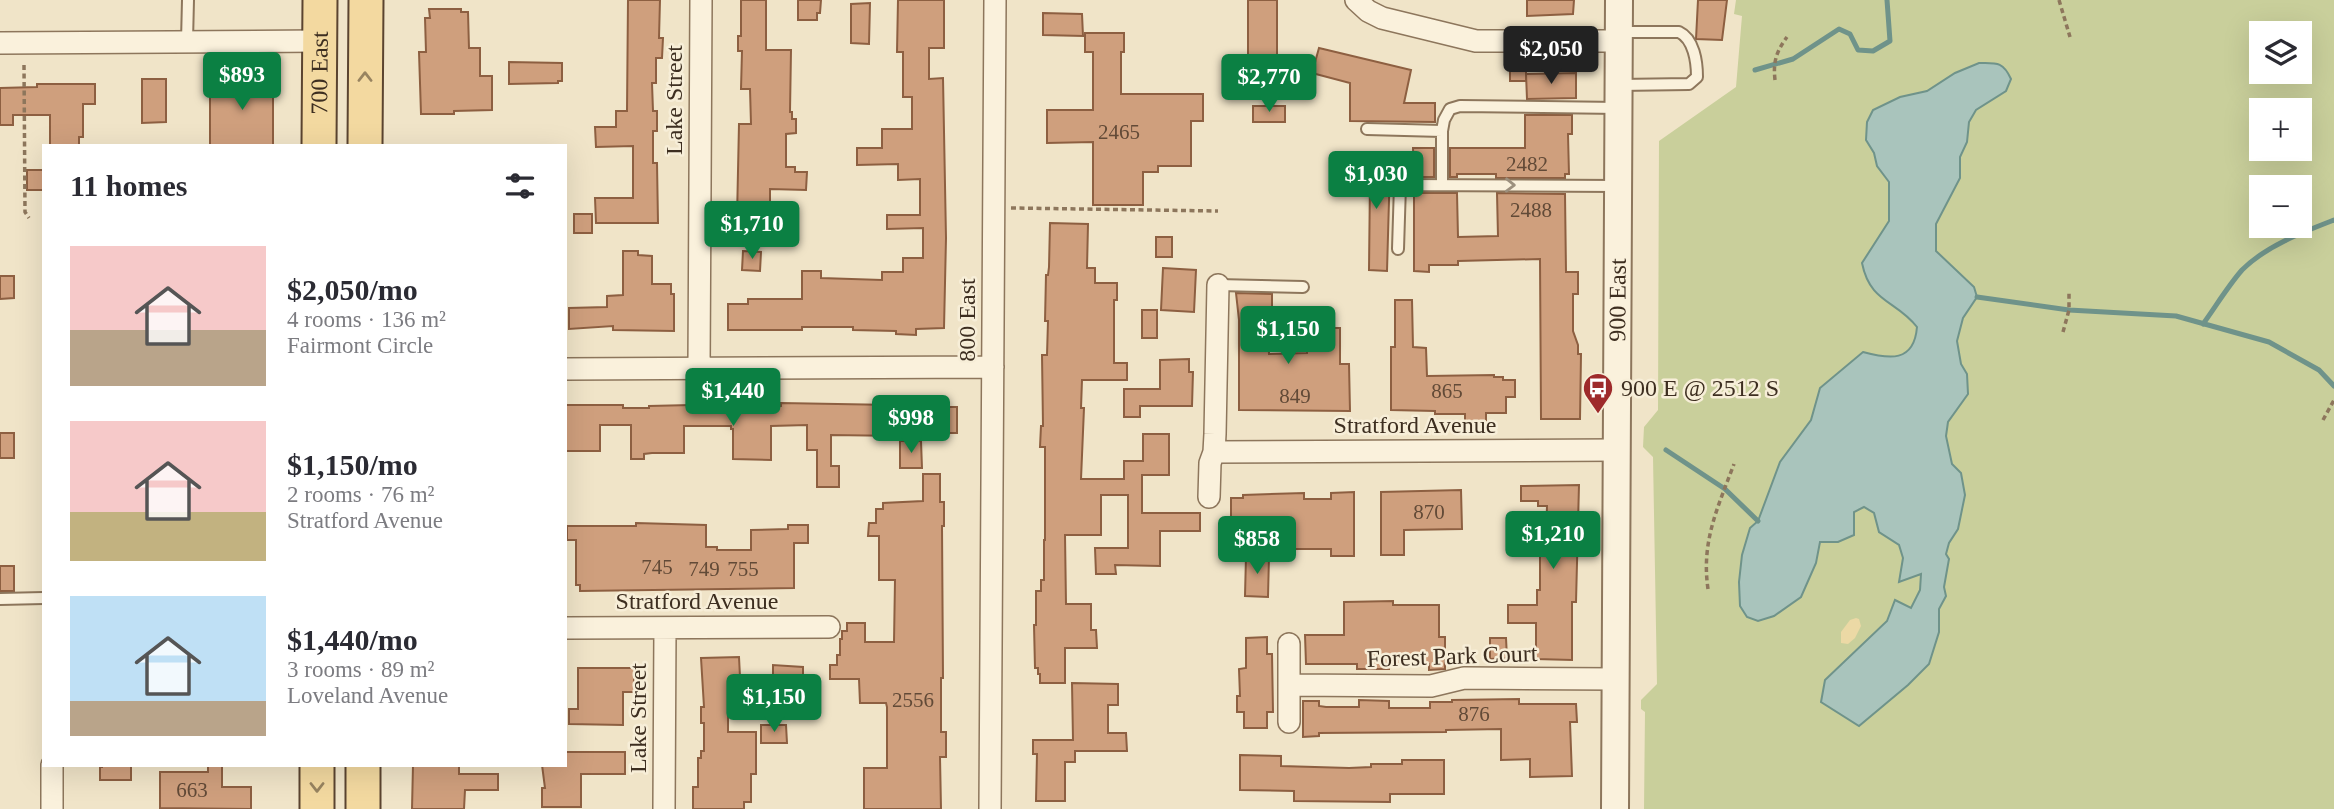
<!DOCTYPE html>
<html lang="en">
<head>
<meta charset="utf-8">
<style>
  :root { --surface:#fff; --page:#f7f7f7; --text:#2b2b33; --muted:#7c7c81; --accent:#0b8043 }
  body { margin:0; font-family:Georgia,serif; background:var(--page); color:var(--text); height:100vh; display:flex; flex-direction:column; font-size:26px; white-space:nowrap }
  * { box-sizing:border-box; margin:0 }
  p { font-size:23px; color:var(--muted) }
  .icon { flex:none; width:38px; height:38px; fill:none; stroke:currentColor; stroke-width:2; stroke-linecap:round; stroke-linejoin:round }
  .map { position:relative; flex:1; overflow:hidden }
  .panel { position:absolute; left:42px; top:144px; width:525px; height:623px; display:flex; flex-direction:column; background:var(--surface); border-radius:0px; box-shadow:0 7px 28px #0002 }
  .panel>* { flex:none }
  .buttons { position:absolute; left:2249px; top:21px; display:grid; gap:14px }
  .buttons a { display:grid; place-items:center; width:63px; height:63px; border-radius:0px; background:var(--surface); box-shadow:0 7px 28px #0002; font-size:35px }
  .price { position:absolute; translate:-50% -60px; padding:0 16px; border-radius:7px; background:var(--accent); color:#fff; font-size:23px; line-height:46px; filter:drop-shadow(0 2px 4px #0008) }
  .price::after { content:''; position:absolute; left:50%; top:42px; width:21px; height:16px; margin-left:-10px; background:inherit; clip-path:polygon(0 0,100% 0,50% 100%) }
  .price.selected { background:#222; color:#fff }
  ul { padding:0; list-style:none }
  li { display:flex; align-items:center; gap:21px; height:175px; padding:0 28px }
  li span { display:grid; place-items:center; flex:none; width:196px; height:140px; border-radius:0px; color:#555 }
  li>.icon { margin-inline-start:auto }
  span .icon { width:84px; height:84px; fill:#fffc; stroke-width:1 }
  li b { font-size:30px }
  h2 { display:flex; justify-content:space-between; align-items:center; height:84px; padding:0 28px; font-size:30px }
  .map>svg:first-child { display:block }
</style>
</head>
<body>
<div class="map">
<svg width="2334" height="809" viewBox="0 0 2334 809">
  <rect width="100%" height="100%" fill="#f0e4c8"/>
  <path fill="#c9cf9b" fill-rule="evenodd" d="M1736,0H2334V809H1644L1645,712L1641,709V700L1657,684L1653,457L1643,447L1644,427L1658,410L1659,141L1736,87L1742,16L1734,14ZM2261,33H2300V72H2261ZM2261,110H2300V149H2261ZM2261,187H2300V226H2261Z"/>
  <path fill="#ecd9a5" d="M1856,618L1859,619L1861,626L1855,638L1848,644L1841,643V632L1850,620Z"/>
  <path fill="#a9c4bc" stroke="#6f938a" stroke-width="2" d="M1979,63C1996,63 2003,61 2011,79L2006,91L1976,110L1969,122L1967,142L1960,157V178L1936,224V251L1974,287L1977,297L1963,318L1957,341L1961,364L1967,374L1968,394L1948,422L1946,436L1952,464L1961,473L1965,495L1958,529L1949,543L1946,554L1949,559L1944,587L1946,596L1939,609V632L1929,664L1908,685L1859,726L1821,702L1825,680L1887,621L1895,600L1911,608L1920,590L1921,574L1899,582L1903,558L1899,545L1879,532L1874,513L1864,507L1854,512V535L1838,542H1820L1816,563L1801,597L1774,616L1758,621L1747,617L1740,606L1739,582L1742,555L1750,528L1758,521L1780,462L1811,420L1820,388L1863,352C1889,359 1914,363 1917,327C1896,300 1870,303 1862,263L1889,221V182L1877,166L1874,153L1866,140L1867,122L1873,110L1900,97L1927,91L1955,73Z"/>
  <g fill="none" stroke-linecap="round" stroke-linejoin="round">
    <path stroke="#6f938a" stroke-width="5" d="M1755,70L1793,59L1839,29L1850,34L1858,50L1873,51L1890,41L1887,0
      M1977,297L2069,310L2176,316L2269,342L2319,370L2334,386
      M2203,324C2216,306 2228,286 2242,270C2266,246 2303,232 2334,220
      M1666,450L1725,489L1758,521"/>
  </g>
  <path fill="#cf9f7d" stroke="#8d5f41" stroke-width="2" d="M628,0H660L659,38H663L662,58H656V83H652L653,111H657V131H653V163H657L658,223H596L595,198H633V146L596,147L595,127H616V111H627Z
    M741,0H766V50H791L790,112H792V119H796V133L786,134V167H795V172H807L806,190L770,189V221H739L737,218L739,124H751L750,89H741L742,51H738V36H741Z
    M798,0H821L820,13H817V20H798Z
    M898,0H944V48H929V79L943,78L946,238L944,328L916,329V335L896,334V331L853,330V327H802V330H728V304H748V299H802V271H821V278L882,280V272H903V258H923V228L887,229V215H920V179L898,180V164L857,165V148H882V129H912V97H903V52H897Z
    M1248,0H1277V60H1248Z
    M1527,0H1574L1573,14L1527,16Z
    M1698,0H1727L1722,40L1696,39Z
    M870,3L869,44L851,43V4Z
    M429,9H461V12H468L469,48H480V76H492V110L454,111V114H421L419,52H426L425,18H430Z
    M1043,13L1082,14L1083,36L1043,35Z
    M1085,33H1124V52H1121V94H1203V121H1191V166H1158V172H1143V205H1093V142L1047,143V110H1093V52H1085Z
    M1319,48L1411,70L1404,103H1435V122L1350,121V83L1312,73Z
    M509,62L562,63V81H558V83L509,84Z
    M1510,66H1526V81H1510Z
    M1576,73V98L1527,99L1526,74Z
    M273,78V145H210V79Z
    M142,79H166V122L142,123Z
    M37,84H95V104H83V137H79V145H50V115H13V125H0V88L37,87Z
    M1253,106H1285V122H1253Z
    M1525,115H1572V134H1568L1569,174H1565V178H1496V174H1457V177H1450V148H1525Z
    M1413,148H1434V177H1414Z
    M1350,165H1390L1387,271L1369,270L1370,180L1349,181Z
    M27,170H44V190H27Z
    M1414,193H1457L1458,237L1498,236L1497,193L1565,194L1566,272H1578V294H1573V331L1578,345V354H1581L1580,419H1541L1540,259L1458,261V265H1429V272L1414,271Z
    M574,214H592V233H574Z
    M776,215H796V231H776Z
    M1050,223L1088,224L1087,268H1095V283H1117V300H1114V363H1127V380H1082L1081,408H1084L1081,479H1124V461H1143V434H1169V475H1142V513H1200V531H1160V566L1115,565L1116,574H1096L1095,548H1128V495H1101V535H1065L1066,604H1091V630H1096L1097,648H1065V683H1040V674H1038V668H1035L1034,625H1036V591H1041V580H1044V540H1045V447H1040L1041,426H1043L1042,355H1047L1048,321H1045L1046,275H1048L1049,267Z
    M1156,237H1172V257H1156Z
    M623,251H638V255L652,256V284H671V294H674V331L613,330V326L569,329V308L607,307V296L623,295Z
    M743,251L761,252L760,271L742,270Z
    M1163,268L1196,270L1194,312L1161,310Z
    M0,276H14V298L0,299Z
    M1236,293L1272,294V309H1268L1269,354L1307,353V336H1323V328H1340V364H1349L1350,411L1239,410V320Z
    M1395,300H1412L1413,347L1426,348L1427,376L1494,375V377H1503V380H1515V397H1506V413H1486V421H1465V414H1435V411L1391,410V347H1395Z
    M1142,310H1157V338H1142Z
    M1189,359V372H1193L1192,406H1140V417H1124V389H1160V360Z
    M781,403L893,405V410H902V436L831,435V466H839V487H817V450H807V425L771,426V460L733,459V429H731V426H684V453H652L644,454V459H631V425H600V451H565V405H623V408H649V406L735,404L743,407L781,406Z
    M936,407H957V433H936Z
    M0,433H14V458H0Z
    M900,441H921L922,468H900Z
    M923,474H940V502H944V526H942L943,678H941V732H946V757H940L941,809H864V768H887V707L886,703H860L859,679H830V665H837V655H840V639H842V631H847V623H865V642H894L895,580H879V536H868L869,523H876V509H883V503L923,501Z
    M1579,485L1576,602H1572V660L1536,659V623H1508V605H1537V590H1540V553H1516V539H1546L1547,506H1538V501H1521V486Z
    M1461,490L1462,529L1404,530V555H1381V492Z
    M1354,492V556H1331V549H1290V521H1258V530H1237V521H1231V498H1243V495L1304,493V499H1331V493Z
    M636,523L706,525V547H717V550H751V530L788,529V525H808V543H794V588L580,591V585H576V540H567V526H636Z
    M1246,556H1269L1268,597L1245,596Z
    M0,566H14V591H0Z
    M1393,601V605H1439V637H1445V669L1429,670V664H1389V669H1357V664H1306L1305,635H1344V602Z
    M1267,637V654H1272L1273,712H1267V728H1244V712H1237V696H1240L1239,669L1246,668V638Z
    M1490,638H1506L1507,658L1490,659Z
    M739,657L740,677H773V665L803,667V692H761V695H728V732H756V774H751V802H744V809H693V787H698V758H701V751H704V723H701V707H704L701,658Z
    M578,668H634V692H623V725L569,724V709H578Z
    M1072,683L1118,684V705H1108V733H1126L1127,751H1075V762H1065V801H1036L1037,754H1033V740H1073Z
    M1519,699V704H1576L1577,722H1570L1572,776L1530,777V759L1501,760V729L1446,730V732L1319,733V736L1303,737V701H1319V706L1326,707H1359V700L1389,701V708H1430V702H1452V700Z
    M761,725H786L787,743H761Z
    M565,752H625V774H581V807H542V788H545L542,765H565Z
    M1240,755L1281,756V766L1349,768L1371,767V764H1402V760H1444V794H1390V802L1294,801V791L1240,790Z
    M102,765H131V780H100V767H102Z
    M208,765H222V787H251V809L160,808V772H208Z
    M413,765H459V774H498V790H465L464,809H412Z"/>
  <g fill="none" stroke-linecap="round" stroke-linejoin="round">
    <g stroke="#8d765c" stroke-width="14">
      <path id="service" d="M187,41L188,0
        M1619,85L1689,84L1697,77C1697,62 1694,39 1679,32H1619
        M1367,129L1442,131V184
        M1442,131L1444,120L1450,109L1460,106L1619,108
        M1398,249L1400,185L1618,186
        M1218,285L1303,287
        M0,599L44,598"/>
    </g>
    <g stroke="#8d765c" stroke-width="24">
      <path id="minor" d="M1356,0L1368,11L1382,18L1476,41H1619
        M0,43L320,41
        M699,368L701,0
        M565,369L993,367
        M1214,452L1617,450
        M1209,497L1210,463L1214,452L1215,434L1218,285
        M565,628L829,627
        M1289,685L1431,686L1464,678L1616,679
        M1289,722V644
        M52,809V765
        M664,809L665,628
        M990,809L995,0"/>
    </g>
    <g stroke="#8d765c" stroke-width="30">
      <g id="tertiary">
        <path id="s1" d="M1615,809L1619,0"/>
      </g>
    </g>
    <g stroke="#5b4430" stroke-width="37">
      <g id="primary">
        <path id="s2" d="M319,145L320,0"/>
        <path d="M365,145L366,0"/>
        <path d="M317,809V765"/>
        <path d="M363,809V765"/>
      </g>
    </g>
    <path stroke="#8d765c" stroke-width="3.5" stroke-dasharray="5 3.5" stroke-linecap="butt" d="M2059,0L2070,37
      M24,65L25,212L29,218
      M1775,80C1773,62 1776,52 1787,37
      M1011,208L1218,211
      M2063,332L2069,310V292
      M2323,420L2334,400
      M1708,589C1701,541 1718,507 1734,464"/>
    <use href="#service" stroke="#faf1dc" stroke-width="10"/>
    <use href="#minor" stroke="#faf1dc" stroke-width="21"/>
    <use href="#tertiary" stroke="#faf1dc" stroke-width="26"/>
    <use href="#primary" stroke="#f3d9a0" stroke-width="33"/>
  </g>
  <defs><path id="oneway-chevron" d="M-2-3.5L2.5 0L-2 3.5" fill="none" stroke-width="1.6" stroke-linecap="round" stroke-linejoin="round" transform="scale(1.75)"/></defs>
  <g stroke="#988460">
    <use href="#oneway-chevron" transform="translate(365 77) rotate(-90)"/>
    <use href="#oneway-chevron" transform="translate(317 787) rotate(90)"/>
  </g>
  <use stroke="#9c907e" href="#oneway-chevron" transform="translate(1510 185) rotate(1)"/>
  <defs>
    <g id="bus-pin" transform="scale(1.575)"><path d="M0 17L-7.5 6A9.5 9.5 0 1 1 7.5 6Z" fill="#9e2a2b" stroke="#f7eed8"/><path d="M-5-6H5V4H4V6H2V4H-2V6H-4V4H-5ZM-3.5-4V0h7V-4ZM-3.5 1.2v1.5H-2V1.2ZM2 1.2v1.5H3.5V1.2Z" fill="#fff"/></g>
  </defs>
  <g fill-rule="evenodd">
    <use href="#bus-pin" x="1598" y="388"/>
  </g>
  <g text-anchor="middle" stroke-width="5" stroke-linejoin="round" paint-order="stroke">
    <g font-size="21" fill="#624a37">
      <text x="1119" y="139">2465</text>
      <text x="1527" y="171">2482</text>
      <text x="1531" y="217">2488</text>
      <text x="1447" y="398">865</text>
      <text x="1295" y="403">849</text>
      <text x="1429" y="519">870</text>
      <text x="657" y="574">745</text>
      <text x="704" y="576">749</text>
      <text x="743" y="576">755</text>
      <text x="913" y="707">2556</text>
      <text x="1474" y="721">876</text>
      <text x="192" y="797">663</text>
    </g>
    <g font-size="24" fill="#3d2e20" stroke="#f7eed8">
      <text dy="8" stroke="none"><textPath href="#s2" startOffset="72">700 East</textPath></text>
      <text transform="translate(674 100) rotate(-90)" y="8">Lake Street</text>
      <text dy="8" stroke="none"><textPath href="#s1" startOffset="509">900 East</textPath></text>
      <text transform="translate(967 320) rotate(-90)" y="8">800 East</text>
      <text x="1415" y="433">Stratford Avenue</text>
      <text x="697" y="609">Stratford Avenue</text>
      <text transform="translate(1452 656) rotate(-2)" y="8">Forest Park Court</text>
      <text transform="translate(638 718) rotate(-90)" y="8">Lake Street</text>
    </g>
    <g font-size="24" fill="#3d2e20" stroke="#f7eed8" text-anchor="start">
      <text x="1621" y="396">900 E @ 2512 S</text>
    </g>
  </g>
</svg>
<div class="buttons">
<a><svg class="icon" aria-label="layers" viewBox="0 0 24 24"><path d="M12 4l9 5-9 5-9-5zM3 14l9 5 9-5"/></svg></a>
<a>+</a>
<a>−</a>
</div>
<b class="price selected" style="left:1551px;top:86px">$2,050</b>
<b class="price" style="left:242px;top:112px">$893</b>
<b class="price" style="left:1269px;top:114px">$2,770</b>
<b class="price" style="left:1376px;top:211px">$1,030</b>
<b class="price" style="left:752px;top:261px">$1,710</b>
<b class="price" style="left:1288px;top:366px">$1,150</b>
<b class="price" style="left:733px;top:428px">$1,440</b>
<b class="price" style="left:911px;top:455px">$998</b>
<b class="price" style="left:1553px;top:571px">$1,210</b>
<b class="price" style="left:1257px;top:576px">$858</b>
<b class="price" style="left:774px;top:734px">$1,150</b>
<section class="panel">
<h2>11 homes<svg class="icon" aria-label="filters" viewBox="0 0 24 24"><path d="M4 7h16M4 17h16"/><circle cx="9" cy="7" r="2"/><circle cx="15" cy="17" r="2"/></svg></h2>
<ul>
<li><span style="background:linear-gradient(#f6c9c9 60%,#b9a48a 0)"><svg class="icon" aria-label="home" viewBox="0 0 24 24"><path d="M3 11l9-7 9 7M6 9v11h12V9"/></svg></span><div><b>$2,050/mo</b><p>4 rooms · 136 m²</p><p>Fairmont Circle</p></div></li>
<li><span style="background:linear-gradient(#f6c9c9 65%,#c2b280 0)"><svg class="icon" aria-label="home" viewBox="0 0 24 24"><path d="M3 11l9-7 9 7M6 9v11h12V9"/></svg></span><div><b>$1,150/mo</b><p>2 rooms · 76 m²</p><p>Stratford Avenue</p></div></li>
<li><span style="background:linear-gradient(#bfe0f5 75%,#b9a48a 0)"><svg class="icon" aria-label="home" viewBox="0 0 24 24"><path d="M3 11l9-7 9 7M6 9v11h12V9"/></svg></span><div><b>$1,440/mo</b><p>3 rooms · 89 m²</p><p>Loveland Avenue</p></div></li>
</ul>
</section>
</div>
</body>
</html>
